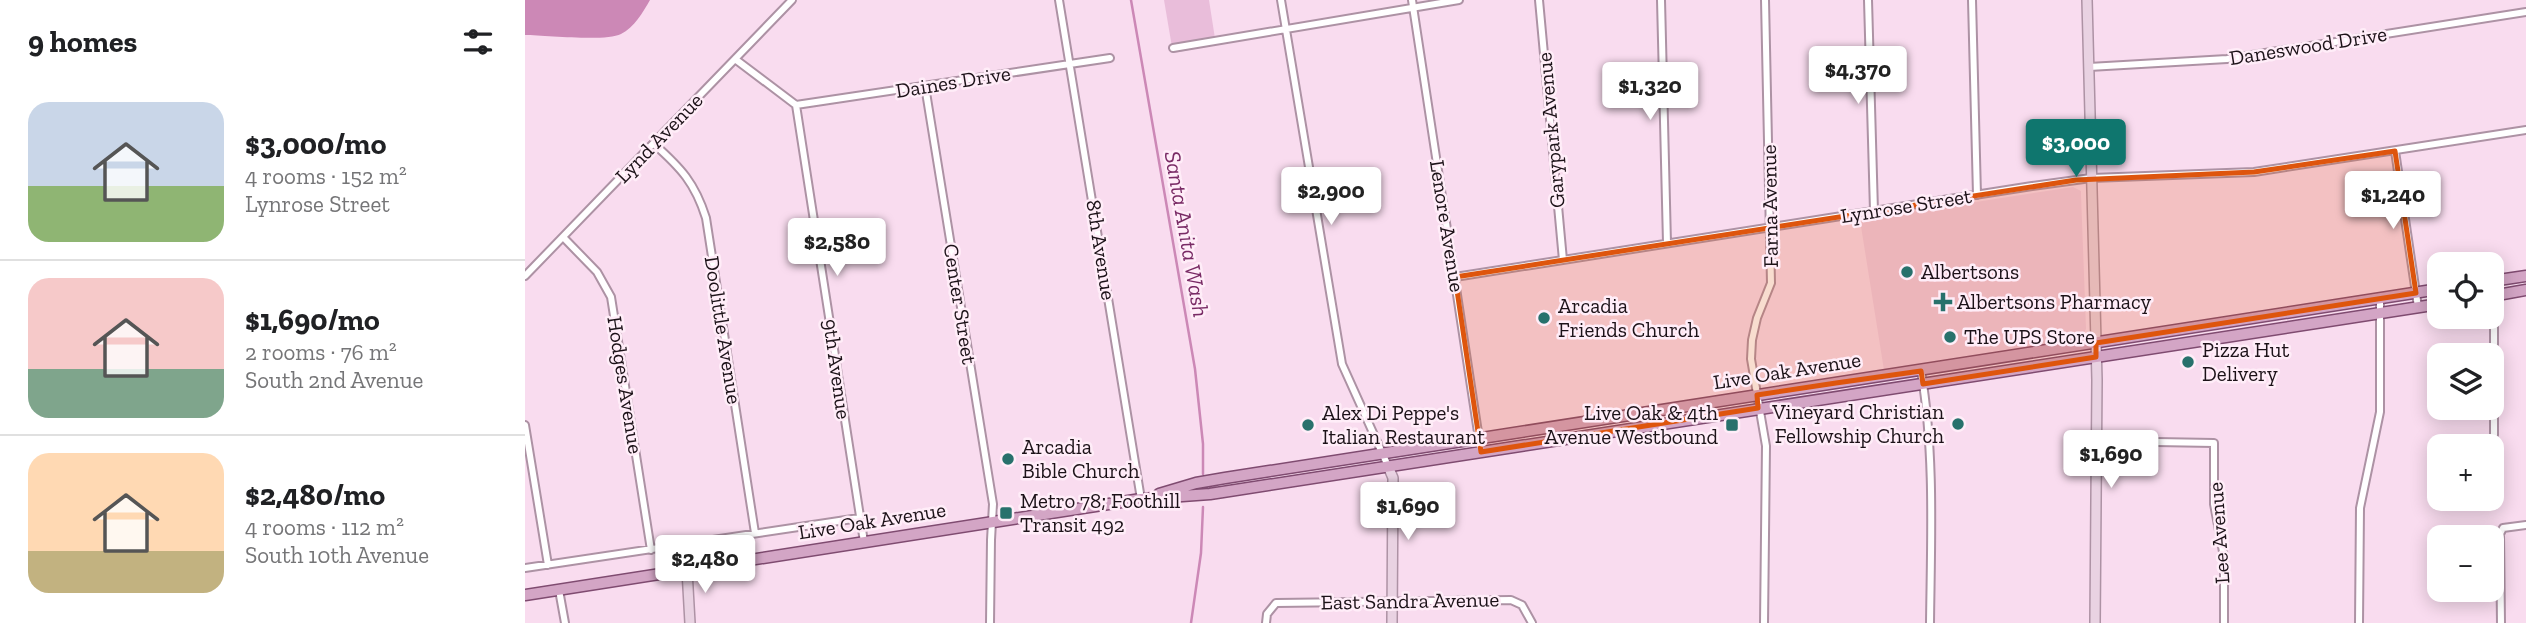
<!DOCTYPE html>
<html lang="en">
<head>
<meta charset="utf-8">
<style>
  :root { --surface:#fff; --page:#f2f2f2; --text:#202124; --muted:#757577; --line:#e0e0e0; --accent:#0f766e }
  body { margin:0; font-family:"Zilla Slab",serif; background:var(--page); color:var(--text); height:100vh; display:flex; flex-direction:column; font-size:26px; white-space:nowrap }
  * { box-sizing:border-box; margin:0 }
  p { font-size:23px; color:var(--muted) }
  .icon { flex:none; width:38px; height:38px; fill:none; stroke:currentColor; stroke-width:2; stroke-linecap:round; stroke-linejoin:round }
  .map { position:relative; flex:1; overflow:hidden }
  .panel { display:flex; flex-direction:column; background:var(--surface); width:525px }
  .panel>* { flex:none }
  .tools { position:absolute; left:1902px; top:252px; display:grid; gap:14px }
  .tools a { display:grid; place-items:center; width:77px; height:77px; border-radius:14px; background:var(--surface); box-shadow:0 4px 18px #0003; font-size:35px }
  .price { position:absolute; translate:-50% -60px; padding:0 16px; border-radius:7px; background:#fff; color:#222; font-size:23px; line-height:46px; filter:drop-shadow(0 2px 4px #0008) }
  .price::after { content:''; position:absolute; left:50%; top:42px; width:21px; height:16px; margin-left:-10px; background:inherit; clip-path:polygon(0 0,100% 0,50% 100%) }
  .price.on { background:var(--accent); color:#fff }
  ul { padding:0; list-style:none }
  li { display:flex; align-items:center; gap:21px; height:175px; padding:0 28px }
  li+li { border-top:2px solid var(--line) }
  li span { display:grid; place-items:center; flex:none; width:196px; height:140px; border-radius:21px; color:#555 }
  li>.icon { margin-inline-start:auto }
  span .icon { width:84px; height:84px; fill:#fffc; stroke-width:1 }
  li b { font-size:30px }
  h2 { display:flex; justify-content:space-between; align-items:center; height:84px; padding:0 28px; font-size:30px }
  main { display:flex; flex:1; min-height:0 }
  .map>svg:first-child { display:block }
</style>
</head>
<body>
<main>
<section class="panel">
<h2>9 homes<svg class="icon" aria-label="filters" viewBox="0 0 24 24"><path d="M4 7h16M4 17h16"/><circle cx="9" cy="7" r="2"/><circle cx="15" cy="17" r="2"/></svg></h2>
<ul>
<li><span style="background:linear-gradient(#c9d6e8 60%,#8fb573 0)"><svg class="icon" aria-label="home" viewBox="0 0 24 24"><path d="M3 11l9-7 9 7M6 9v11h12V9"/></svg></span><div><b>$3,000/mo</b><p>4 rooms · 152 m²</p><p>Lynrose Street</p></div></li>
<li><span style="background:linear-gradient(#f6c9c9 65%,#7fa58c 0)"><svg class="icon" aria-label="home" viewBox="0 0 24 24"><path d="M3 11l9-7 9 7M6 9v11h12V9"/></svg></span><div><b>$1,690/mo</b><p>2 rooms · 76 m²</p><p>South 2nd Avenue</p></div></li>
<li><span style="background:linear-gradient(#ffd9b3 70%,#c2b280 0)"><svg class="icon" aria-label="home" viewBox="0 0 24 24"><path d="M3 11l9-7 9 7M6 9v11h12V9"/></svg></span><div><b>$2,480/mo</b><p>4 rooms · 112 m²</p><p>South 10th Avenue</p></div></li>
</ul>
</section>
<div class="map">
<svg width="2001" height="623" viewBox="0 0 2001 623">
  <rect width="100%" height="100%" fill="#f9dcef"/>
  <path fill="#f1cde5" d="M1548,187L1556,191V195L1561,329L1557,336L1553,339L1359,370L1335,220Z"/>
  <path fill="#e9bdda" d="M639,0H684L691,45L648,53Z"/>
  <path fill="#cc88b6" d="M0,0H125C118,12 109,28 96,34C80,42 20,35 0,35Z"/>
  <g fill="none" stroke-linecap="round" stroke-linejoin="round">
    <path stroke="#cc88b6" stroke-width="2.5" d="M606,0L670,369L678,444V474
      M666,623L676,553L678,507"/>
    <g stroke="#ad92a4" stroke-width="10">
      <path id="street" d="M534,0L616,499
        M756,0L817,364L863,466
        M887,0L956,452
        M1014,0L1038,260
        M1136,0L1142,243
        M1343,0L1349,211
        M1447,0L1452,195
        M648,48L934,0
        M210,59L271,105L339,542
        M1564,67L1702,59L2001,12
        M400,86L468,504L466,540L465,623
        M271,105L585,58
        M129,144C156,168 170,183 181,218L230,533
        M1870,151L1893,307
        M38,237L72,272L86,297L126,550
        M0,276L267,0
        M930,277L1507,186L1566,178L1729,172L2001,130
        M1967,281L1969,295V435
        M1396,371C1410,453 1406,539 1405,623
        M0,425L23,565
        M1572,441L1689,443V504L1699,557V623
        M0,568L334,518
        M34,590L40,623
        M741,623L742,614L751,603L986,600L997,605L1007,623
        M1239,623L1241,446L1226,359L1227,340L1232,318L1246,283L1240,0
        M1834,623L1835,508L1855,412V298
        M1976,623L1975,534L1978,528L2001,525"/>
    </g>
    <g stroke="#ad92a4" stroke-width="12">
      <path id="secondary" d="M1562,0L1572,380L1570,623
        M863,466L868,478L867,623
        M162,570L165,623"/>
    </g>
    <g stroke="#7f4b70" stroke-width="13">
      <path id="primary" d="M1967,281L2001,276
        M1967,296L2001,290
        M634,494L671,483L700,478L1914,289
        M0,595L616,499L685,494L1914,304"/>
    </g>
    <use href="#street" stroke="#fff" stroke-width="6"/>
    <use href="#secondary" stroke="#e9d2e2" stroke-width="9"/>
    <use href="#primary" stroke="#d3a5c5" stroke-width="10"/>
  </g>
  <path fill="#de550d" fill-opacity="0.2" stroke="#de550d" stroke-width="5" stroke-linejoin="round" d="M1870,151L1891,293L1571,343V357L1398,384L1396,371L1311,383L1232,395L1233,408L956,452L930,277L1551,180L1729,172Z"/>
  <g fill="#28716c" stroke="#ffedf8" stroke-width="2.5">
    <circle cx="1382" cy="272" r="7"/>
    <path d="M1414.5 291.5h7v7h7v7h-7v7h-7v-7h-7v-7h7z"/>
    <circle cx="1019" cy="318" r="7"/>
    <circle cx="1425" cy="337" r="7"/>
    <circle cx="1663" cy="362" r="7"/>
    <circle cx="1433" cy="424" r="7"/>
    <circle cx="783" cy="425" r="7"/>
    <rect x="1200" y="418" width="14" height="14" rx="3.5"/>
    <circle cx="483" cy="459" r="7"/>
    <rect x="474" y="506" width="14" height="14" rx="3.5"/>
  </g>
  <g text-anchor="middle" stroke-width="5" stroke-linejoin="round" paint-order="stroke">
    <g font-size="21" fill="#1c1218" stroke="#ffedf8">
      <text transform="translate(1783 46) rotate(-9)" y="7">Daneswood Drive</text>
      <text transform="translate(428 82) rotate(-9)" y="7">Daines Drive</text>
      <text transform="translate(1026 130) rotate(-95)" y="7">Garypark Avenue</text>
      <text transform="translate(134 138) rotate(-46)" y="7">Lynd Avenue</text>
      <text transform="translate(1245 206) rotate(-91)" y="7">Farna Avenue</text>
      <text transform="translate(1381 206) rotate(-9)" y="7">Lynrose Street</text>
      <text transform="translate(922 226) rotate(81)" y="7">Lenore Avenue</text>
      <text transform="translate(576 250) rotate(81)" y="7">8th Avenue</text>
      <text transform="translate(435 304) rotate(81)" y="7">Center Street</text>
      <text transform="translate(198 330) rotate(81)" y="7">Doolittle Avenue</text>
      <text transform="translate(312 369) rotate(82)" y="7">9th Avenue</text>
      <text transform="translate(1262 371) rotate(-9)" y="7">Live Oak Avenue</text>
      <text transform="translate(100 385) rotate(81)" y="7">Hodges Avenue</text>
      <text transform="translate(347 521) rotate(-9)" y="7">Live Oak Avenue</text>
      <text transform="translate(1694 533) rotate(-94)" y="7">Lee Avenue</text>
      <text transform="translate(885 601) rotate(-1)" y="7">East Sandra Avenue</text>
    </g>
    <g font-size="21" fill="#1c1218" stroke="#ffedf8" text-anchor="start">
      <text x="1396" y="279">Albertsons</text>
      <text x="1432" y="309">Albertsons Pharmacy</text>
      <text x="1033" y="313">Arcadia<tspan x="1033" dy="24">Friends Church</tspan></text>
      <text x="1439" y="344">The UPS Store</text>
      <text x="1677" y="357">Pizza Hut<tspan x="1677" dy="24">Delivery</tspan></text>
      <text x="1419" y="419" text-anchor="end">Vineyard Christian<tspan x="1419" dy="24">Fellowship Church</tspan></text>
      <text x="797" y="420">Alex Di Peppe's<tspan x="797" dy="24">Italian Restaurant</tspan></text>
      <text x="1193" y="420" text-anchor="end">Live Oak &amp; 4th<tspan x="1193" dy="24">Avenue Westbound</tspan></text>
      <text x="497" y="454">Arcadia<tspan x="497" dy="24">Bible Church</tspan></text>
      <text x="495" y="508">Metro 78; Foothill<tspan x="495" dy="24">Transit 492</tspan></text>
    </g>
    <g font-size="23" font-style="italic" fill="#792a65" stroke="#ffedf8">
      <text transform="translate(662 234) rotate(80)" y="8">Santa Anita Wash</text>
    </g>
  </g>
</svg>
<div class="tools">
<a><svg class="icon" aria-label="locate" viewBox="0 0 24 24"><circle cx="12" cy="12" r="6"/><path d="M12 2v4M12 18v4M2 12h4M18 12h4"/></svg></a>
<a><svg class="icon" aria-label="layers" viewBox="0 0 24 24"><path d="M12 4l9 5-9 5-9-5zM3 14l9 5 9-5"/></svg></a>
<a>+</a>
<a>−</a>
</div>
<b class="price" style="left:1333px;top:106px">$4,370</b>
<b class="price" style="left:1125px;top:122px">$1,320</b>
<b class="price on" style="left:1551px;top:179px">$3,000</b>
<b class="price" style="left:806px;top:227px">$2,900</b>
<b class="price" style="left:1868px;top:231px">$1,240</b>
<b class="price" style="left:312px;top:278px">$2,580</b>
<b class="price" style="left:1586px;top:490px">$1,690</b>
<b class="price" style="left:883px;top:542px">$1,690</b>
<b class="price" style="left:180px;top:595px">$2,480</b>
</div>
</main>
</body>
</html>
